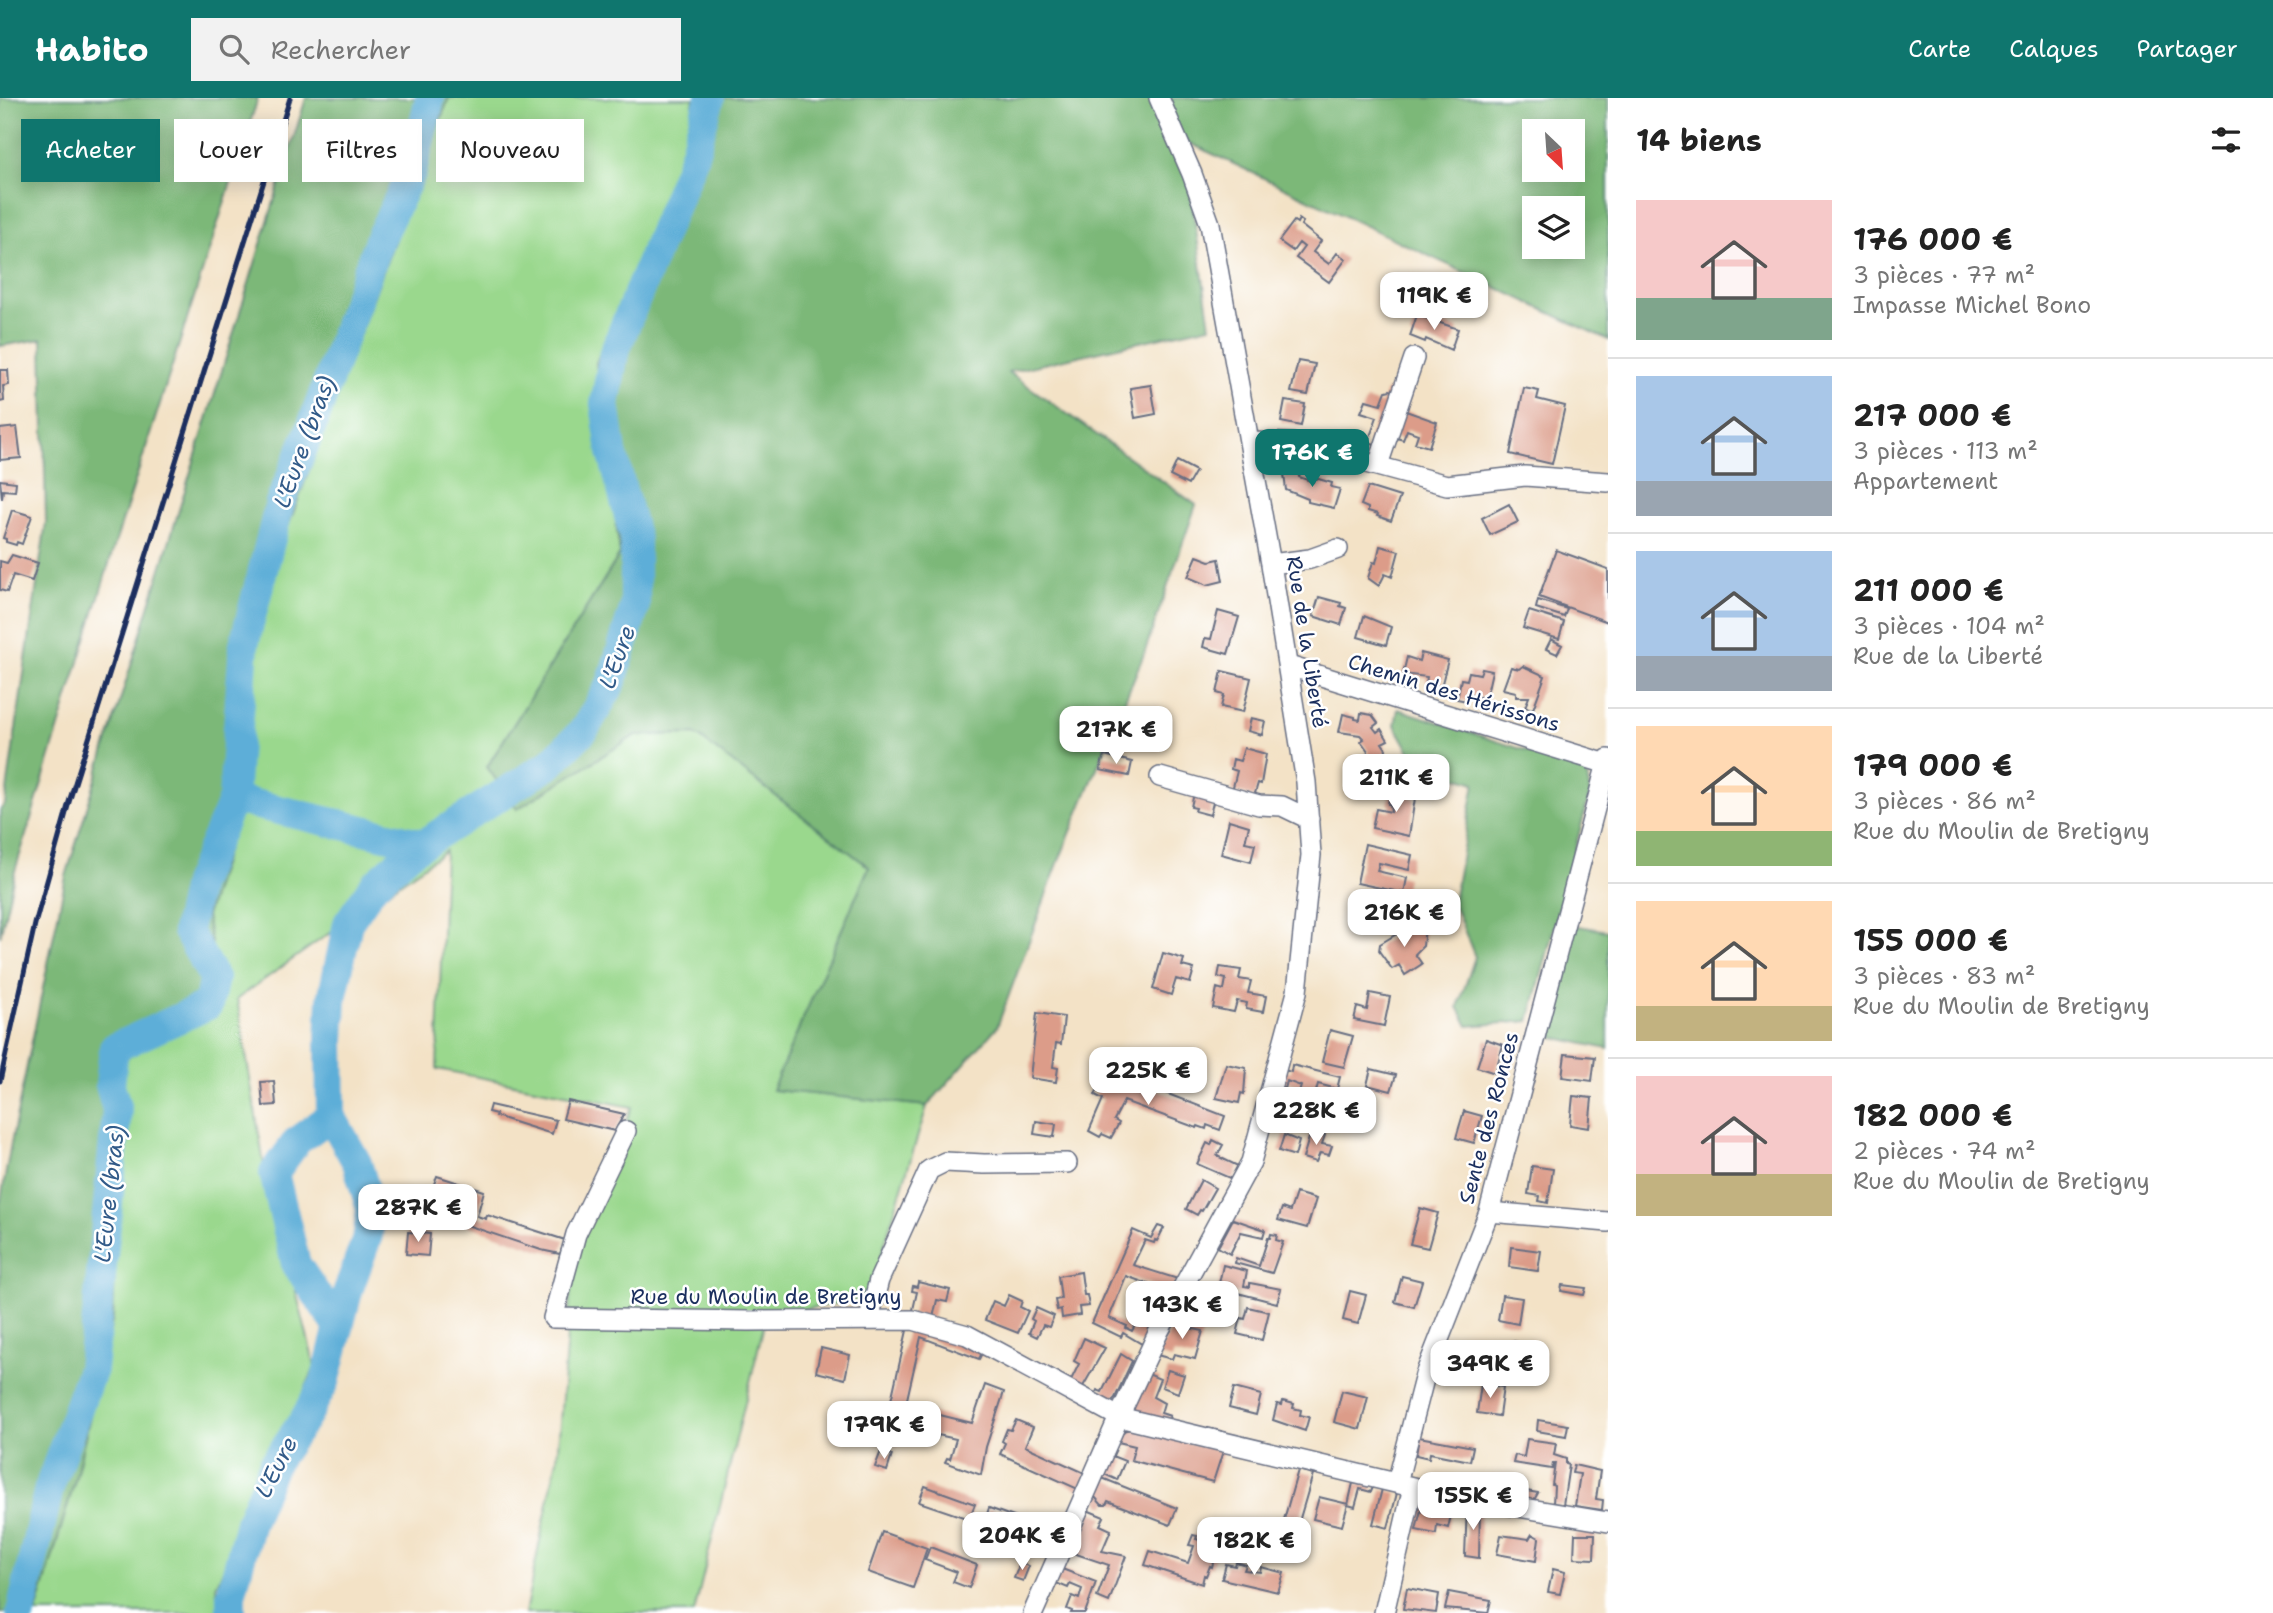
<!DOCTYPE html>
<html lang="fr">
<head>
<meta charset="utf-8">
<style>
  :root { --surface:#fff; --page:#f2f2f2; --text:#222; --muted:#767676; --line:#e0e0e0; --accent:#0f766e }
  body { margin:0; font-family:"Shantell Sans",sans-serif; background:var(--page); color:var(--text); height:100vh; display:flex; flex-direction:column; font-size:26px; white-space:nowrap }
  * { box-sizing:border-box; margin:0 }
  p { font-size:23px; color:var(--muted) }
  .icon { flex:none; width:38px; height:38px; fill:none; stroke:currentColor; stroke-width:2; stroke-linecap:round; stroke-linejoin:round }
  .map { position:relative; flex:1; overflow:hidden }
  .sheet { display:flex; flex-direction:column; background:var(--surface); width:665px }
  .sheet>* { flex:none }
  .top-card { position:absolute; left:21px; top:21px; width:665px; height:63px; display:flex; gap:14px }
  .needle { width:46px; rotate:155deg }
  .fabs { position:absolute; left:1522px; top:21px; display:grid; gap:14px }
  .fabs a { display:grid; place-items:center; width:63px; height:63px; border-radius:0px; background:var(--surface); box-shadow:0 4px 18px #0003; font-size:35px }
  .price { position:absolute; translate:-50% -60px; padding:0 16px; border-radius:14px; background:#fff; color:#222; font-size:23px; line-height:46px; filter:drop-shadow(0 2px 4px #0008) }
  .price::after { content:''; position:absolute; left:50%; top:42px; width:21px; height:16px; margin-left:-10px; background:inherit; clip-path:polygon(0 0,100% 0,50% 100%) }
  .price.active { background:var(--accent); color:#fff }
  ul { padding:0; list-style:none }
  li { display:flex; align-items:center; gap:21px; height:175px; padding:0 28px }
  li+li { border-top:2px solid var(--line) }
  li span { display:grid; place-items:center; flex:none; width:196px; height:140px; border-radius:0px; color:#555 }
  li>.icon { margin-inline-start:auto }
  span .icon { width:84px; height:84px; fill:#fffc; stroke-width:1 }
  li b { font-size:30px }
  h2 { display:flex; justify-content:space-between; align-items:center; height:84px; padding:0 28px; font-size:30px }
  .chip { padding:0 24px; border-radius:0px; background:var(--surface); box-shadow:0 4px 18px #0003; font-size:24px; line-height:63px }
  .chip.active { background:var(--accent); color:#fff }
  header { display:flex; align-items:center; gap:42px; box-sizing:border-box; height:98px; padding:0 35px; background:var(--accent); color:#fff }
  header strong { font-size:33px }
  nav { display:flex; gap:38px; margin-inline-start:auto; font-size:24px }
  .search { width:490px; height:63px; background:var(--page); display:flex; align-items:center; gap:18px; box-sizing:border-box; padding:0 24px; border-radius:0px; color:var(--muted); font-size:26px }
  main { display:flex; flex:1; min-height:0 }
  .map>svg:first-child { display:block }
</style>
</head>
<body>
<header>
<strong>Habito</strong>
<div class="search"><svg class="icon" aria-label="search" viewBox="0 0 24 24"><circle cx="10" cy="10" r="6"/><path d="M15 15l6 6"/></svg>Rechercher</div>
<nav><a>Carte</a><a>Calques</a><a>Partager</a></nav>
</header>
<main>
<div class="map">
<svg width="1608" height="1515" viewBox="0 0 1608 1515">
  <rect width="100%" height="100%" fill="#fff"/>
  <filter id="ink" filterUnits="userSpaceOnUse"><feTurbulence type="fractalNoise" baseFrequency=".0143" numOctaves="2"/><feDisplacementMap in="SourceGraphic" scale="14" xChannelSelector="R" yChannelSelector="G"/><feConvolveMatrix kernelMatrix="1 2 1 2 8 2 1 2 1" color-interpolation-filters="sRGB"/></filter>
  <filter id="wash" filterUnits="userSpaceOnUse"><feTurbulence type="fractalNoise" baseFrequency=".00686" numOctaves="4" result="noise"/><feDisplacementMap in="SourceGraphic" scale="28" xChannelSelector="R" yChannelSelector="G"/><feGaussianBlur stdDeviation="1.57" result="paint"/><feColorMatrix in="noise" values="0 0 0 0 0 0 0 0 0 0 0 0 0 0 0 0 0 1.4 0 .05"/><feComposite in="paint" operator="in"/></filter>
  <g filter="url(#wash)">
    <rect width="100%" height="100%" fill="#f3e2c6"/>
    <path fill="#9ad88d" stroke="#5a8476" stroke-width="2" d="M449,0H694L689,43L596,265L620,456L487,669L517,711L636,637L696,636L869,769L773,992L927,1008L868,1200L766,1218L694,1515H525L557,1361L574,1152L632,1009L437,971L445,753L237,901L264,1067L315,1269L216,1488L219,1515H36L75,1382L113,1219L124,962L221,898L206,818L245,692L257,512L418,79Z"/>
    <path fill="#7bb878" stroke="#4b746b" stroke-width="2" fill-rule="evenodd" d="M0,0H258L115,446L15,773L0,839V712L5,706L46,424L42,241L0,248Z
      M306,0H449L418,79L257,512L245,692L206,818L221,898L124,962L113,1219L75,1382L36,1515H0V1107L11,1045L66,778Z
      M694,0H1608V242L1183,42L1210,228L1008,274L1196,407L1144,556L1060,760L997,929L927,1008L772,992L869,769L695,636L636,637L517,711L487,669L620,456L596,265L689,43ZM1535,33H1573V72H1535ZM1535,110H1573V149H1535Z
      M1398,611L1586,672L1590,695L1529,923L1468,928L1458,909L1475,859L1453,804L1475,685L1417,666L1395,627Z
      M1573,827L1608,833V951L1552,939Z"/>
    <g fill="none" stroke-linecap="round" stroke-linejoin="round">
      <path stroke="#5daed8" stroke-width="30" d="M233,701L423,746
        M331,1018L297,1043L274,1075L296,1166L339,1230
        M21,1515L49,1390L92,1271L117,1012L110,987L114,950L208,907L214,880L187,833L197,786L233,701L244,546L280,405L310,333L379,142L412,73L430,0
        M231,1515V1497L250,1424L274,1365L304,1322L325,1284L348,1193L368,1137L371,1111L357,1065L331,1018L330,942L332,901L348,825L374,787L412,753L550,666L584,632L611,586L635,508V441L612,354L605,306L614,255L692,63L710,0"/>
    </g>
    <g id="blocks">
      <path fill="#dc9c89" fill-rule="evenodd" d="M1299,121L1303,124L1301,127L1321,143L1313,154L1329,166L1337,155L1346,161L1329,184L1296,160L1304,149L1299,145L1293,153L1279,143L1294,123L1297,125Z
        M1417,217L1458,231L1451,252L1426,241L1425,244L1410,238Z
        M1298,263L1315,266L1308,297L1291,294Z
        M0,272H8L9,287L3,288L4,303L0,304Z
        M1151,287L1156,316L1135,320L1130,290Z
        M1524,290L1539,293L1537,301L1565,308L1552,366L1510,356Z
        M1390,292L1401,296L1382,348L1368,344L1377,319L1361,314L1366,302L1381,306L1386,293Z
        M1285,303L1305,306L1301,328L1281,324Z
        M1403,312L1437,324L1429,349L1415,345L1418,336L1407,332L1403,342L1394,339Z
        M17,329L21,360L0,362V331Z
        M1177,363L1196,373L1188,387L1170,378Z
        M1289,370L1298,373L1299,379L1313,384L1315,380L1332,385L1331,389L1340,391L1334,410L1308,404V401L1286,392L1284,376Z
        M0,382L16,384L15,393L3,392L2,401Z
        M1368,389L1400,399L1391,423L1377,418L1378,416L1368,413V410L1361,407Z
        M1509,406L1518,424L1490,437L1482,420Z
        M12,412L32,418L22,446L17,444L16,447L6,444V441L3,440Z
        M1380,448L1399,453L1392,479L1385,476L1379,488L1368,480L1373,464L1376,465Z
        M1556,452L1608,471V524L1539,499Z
        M12,457L38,465L32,483L13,477L7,494L0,492V463L7,465Z
        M1197,458L1210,463L1219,461L1223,483L1207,487L1188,479Z
        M1319,499L1341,505L1340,508L1346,510L1341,527L1313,518Z
        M1538,502L1567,511L1564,519L1536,510Z
        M1218,513L1239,519L1228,556L1203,549L1205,540L1211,541Z
        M1529,513L1564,524L1559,541L1523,530Z
        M1364,518L1391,529L1386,547L1358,539Z
        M1551,541L1562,547L1557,556L1546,551Z
        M1421,555L1448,562L1441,589L1426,585L1427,579L1403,576L1407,559L1419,563Z
        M1523,568L1545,578L1533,611L1525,609L1529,599H1516V594L1503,591L1511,569L1519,571Z
        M1482,571L1492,573L1486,600L1468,597L1467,603L1457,601L1461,581L1467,582L1469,574L1480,576Z
        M1222,573L1251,580L1243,614L1221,609L1224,597L1217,595Z
        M1361,615L1372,617L1378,625L1373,629L1377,634L1381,631L1388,642L1382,645L1386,651L1380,679L1361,674L1365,658L1367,659L1368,653L1361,643L1364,641L1360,637L1339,634L1343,616L1355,619V621L1360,622Z
        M1251,620L1265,623L1262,637L1248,633Z
        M1244,650L1266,656L1261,686L1258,685L1254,699L1232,693L1237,673L1231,671L1233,661L1240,663Z
        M1104,657L1132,664L1129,678L1100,672Z
        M1400,689L1410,692L1409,699L1415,700L1409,738L1372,730L1376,711L1391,714L1390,706H1388L1390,695L1398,697Z
        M1194,695L1214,700L1210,717L1195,713L1196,710L1191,709Z
        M1229,722L1249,728L1245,744L1255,746L1251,764L1221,756Z
        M1365,746L1412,757L1409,772L1379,765L1377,773L1407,780L1404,795L1357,785Z
        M1414,827L1425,829L1423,848L1415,856L1422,866L1405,877L1399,867L1392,871L1379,853L1380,846L1405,831L1413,833Z
        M1163,855L1184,861L1182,868L1194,871L1190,885L1176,881L1171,897L1153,891Z
        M1220,869L1241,872L1239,881L1251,883L1248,895L1266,898L1263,914L1246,911L1247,905L1237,903L1234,914L1213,910L1217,890L1224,892L1226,881L1218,879Z
        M1370,895L1390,899L1384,928L1354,922L1357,909L1367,912Z
        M1037,915L1064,919L1061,946L1056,945L1053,969L1058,970L1056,984L1030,980Z
        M1330,932L1353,938L1344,969L1322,964Z
        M1486,941L1503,947L1495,975L1477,969Z
        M1565,956L1595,959L1592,983L1562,979Z
        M1226,966L1246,970L1244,996L1241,995L1239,1005L1216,1000Z
        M1292,967L1340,979L1337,991L1318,986L1307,1026L1277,1018L1274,1012L1277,1001L1279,1002L1278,1014L1292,1018L1301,988L1287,983L1285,991L1280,990L1284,972L1291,974Z
        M1371,971L1396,977L1391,993L1367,987Z
        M1124,979L1225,1018L1220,1032L1207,1027L1206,1031L1198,1028L1197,1030L1124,1003L1114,1022L1119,1025L1111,1040L1102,1036L1100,1039L1089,1033L1103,1001L1095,997L1098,991L1105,994L1111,982L1121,986Z
        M274,983L276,1007L263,1008L261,984Z
        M1573,998L1592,1000L1589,1030L1570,1027Z
        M568,1003L624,1016L615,1033L563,1021Z
        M490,1007L556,1022L552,1036L495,1018L496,1016L488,1014Z
        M1464,1013L1482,1018L1474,1045L1456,1040Z
        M1036,1023L1056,1026L1054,1039L1034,1036Z
        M1311,1033L1325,1037L1322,1046L1332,1048L1329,1057L1320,1055L1316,1064L1303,1060Z
        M1284,1037L1299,1043L1295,1058L1279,1053Z
        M1213,1042L1223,1047L1217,1058L1238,1068L1234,1082L1197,1066L1207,1045L1211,1047Z
        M1532,1068L1553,1071L1548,1105L1539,1103L1540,1098L1528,1096Z
        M437,1078L484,1093L477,1118L486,1121L487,1117L565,1142L560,1156L541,1152L431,1115L432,1112L425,1110Z
        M1201,1082L1215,1090L1202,1113L1200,1112L1197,1117L1186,1111Z
        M1296,1095L1316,1101L1307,1130L1278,1122L1282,1110L1290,1113Z
        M1420,1110L1438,1115L1428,1150L1410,1146Z
        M1233,1121L1265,1132L1263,1139L1241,1134L1230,1156L1218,1149Z
        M1158,1128L1164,1130L1157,1143L1155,1142L1154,1145L1145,1142L1133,1167L1178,1181L1142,1246L1123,1235L1121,1239L1092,1225L1133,1132L1151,1140ZM1126,1178L1157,1189L1132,1233L1126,1230L1127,1228L1109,1220Z
        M408,1134L430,1136L428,1158L406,1156Z
        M1271,1136L1277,1137L1276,1142L1283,1144L1272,1175L1235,1165L1236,1160L1259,1168L1268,1140H1270Z
        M1511,1149L1541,1153L1538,1173L1509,1169Z
        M1223,1167L1247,1173L1244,1188L1250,1189V1185L1281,1191L1277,1205L1218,1190Z
        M1081,1174L1084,1197H1087L1089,1208L1079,1209L1080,1217L1062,1220L1061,1211L1057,1212L1055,1202L1061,1201L1058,1178Z
        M1402,1178L1422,1183L1414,1209L1395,1204Z
        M918,1184L950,1192L947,1204L937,1202L933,1220L912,1216L917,1194L912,1193L913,1188L917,1189Z
        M1562,1187L1586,1190L1584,1197L1561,1193Z
        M1350,1193L1366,1197L1358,1226L1343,1222Z
        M1009,1197L1022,1203L1020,1209L1028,1213L1018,1235L985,1222L993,1203L1004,1208Z
        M1502,1197L1522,1200L1518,1226L1498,1222Z
        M1248,1209L1269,1214L1262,1242L1237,1236L1241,1220L1245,1221Z
        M1036,1210L1054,1218L1049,1229L1043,1227L1037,1239L1029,1235L1034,1223L1031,1221Z
        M1178,1220L1191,1223L1189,1230L1203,1233L1195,1261L1174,1256L1172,1261L1157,1257Z
        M908,1228L920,1229L983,1253L979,1261L921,1239L905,1310L890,1307Z
        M1084,1240L1105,1250L1081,1292L1069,1286L1079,1266L1074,1263Z
        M1512,1243L1532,1246L1529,1270L1509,1267Z
        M821,1250L850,1257L845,1281L816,1274Z
        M1121,1256L1132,1263L1115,1300L1110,1305L1095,1298L1097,1292L1102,1294Z
        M1168,1272L1184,1277L1178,1295L1162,1289Z
        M1148,1276L1160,1281L1153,1299L1164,1305L1161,1315L1170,1318L1167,1327L1136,1318L1132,1312Z
        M1481,1286L1503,1289L1499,1318L1477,1315Z
        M985,1287L1004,1294L986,1349L981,1377L945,1364L947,1360L950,1361L956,1341L938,1337V1339L915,1330L920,1312L972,1325Z
        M1234,1290L1261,1297L1256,1317L1229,1310Z
        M1342,1293L1368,1299L1360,1331L1334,1324Z
        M1283,1303L1294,1306L1293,1310L1301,1312L1300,1317L1309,1319L1305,1333L1273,1322L1277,1306L1282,1307Z
        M883,1314L908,1322L899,1348L874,1339Z
        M1016,1322L1033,1329L1025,1348L1087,1376L1080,1392L1000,1356L1005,1345L1002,1343L1007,1331L1011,1332Z
        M1538,1322L1568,1327L1566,1338L1537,1333Z
        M1130,1331L1223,1353L1213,1384L1131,1362L1135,1348L1118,1344L1123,1333Z
        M1419,1339L1473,1349L1470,1363L1430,1355L1429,1360L1416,1357Z
        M1527,1341L1556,1345L1554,1357L1566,1361V1366L1569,1367L1563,1407L1553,1406L1554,1388L1552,1387L1555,1365H1553L1552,1371L1513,1365L1515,1357L1524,1359Z
        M881,1353L892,1357L887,1373L875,1369Z
        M1112,1358L1125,1363L1117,1382L1104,1376Z
        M1574,1367L1600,1373L1596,1401L1603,1402L1602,1412L1575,1408L1580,1376L1572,1375Z
        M1298,1372L1313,1376L1289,1458L1279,1455L1280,1452L1276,1450Z
        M1102,1380L1177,1410L1170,1427L1108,1403L1106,1407H1102L1094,1398Z
        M1353,1385L1373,1389L1371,1394L1360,1391L1355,1409L1348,1407Z
        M925,1388L975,1406L969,1421L919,1404Z
        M1382,1391L1397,1395L1388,1430L1373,1426Z
        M1514,1391L1538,1395L1534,1402L1513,1399Z
        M1319,1399L1348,1406L1342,1428L1313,1421Z
        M1424,1400L1451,1405L1453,1409L1448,1430L1437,1427L1436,1436L1416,1432Z
        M1467,1406L1480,1409L1479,1460L1465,1458Z
        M989,1410L1036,1427L1030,1444L983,1428Z
        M1087,1412L1104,1419L1100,1427L1111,1432L1102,1453L1126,1458L1109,1504L1097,1499L1109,1467L1070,1454Z
        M882,1434L927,1450L913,1490L868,1474Z
        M1532,1436L1539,1440L1536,1463L1497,1456L1501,1437L1529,1441Z
        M1575,1436H1595L1594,1461L1574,1460Z
        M1193,1437L1197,1438L1196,1441L1215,1446L1213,1452L1215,1457L1212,1469L1210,1468L1206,1478L1204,1477L1202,1486L1145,1467L1150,1453L1188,1465L1194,1448L1189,1447Z
        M930,1449L977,1467L969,1490L953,1484L957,1474L925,1462Z
        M1236,1464L1246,1467L1244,1472L1260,1474L1261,1469L1284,1475L1278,1494L1222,1481L1226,1466L1235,1468Z
        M1020,1465L1029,1468L1023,1483L1014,1480Z
        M1062,1471L1096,1484L1085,1515H1071L1072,1513L1067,1511L1072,1498L1079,1501L1082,1491L1070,1486L1068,1490L1056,1485Z
        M1553,1471L1565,1474L1560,1496L1548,1494Z
        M1407,1490L1439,1496L1436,1515L1403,1511Z
        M1449,1494L1491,1502L1488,1515L1445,1511Z"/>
    </g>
  </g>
  <g filter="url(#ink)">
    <use href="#blocks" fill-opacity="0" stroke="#676e82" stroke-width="2"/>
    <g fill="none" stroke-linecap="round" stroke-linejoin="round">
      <g stroke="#676e82" stroke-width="22">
        <path id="minor" d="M1249,344L1292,345L1447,387L1525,378L1608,384
          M1378,367L1414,260
          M1271,466L1310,461L1338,451
          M1289,568L1607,666
          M1160,679L1259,707L1282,708L1309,721
          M626,1033L576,1136L553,1220L749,1223L913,1222L967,1237L1119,1319L1446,1397L1608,1424
          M1489,1114L1608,1124
          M869,1221L879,1182L929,1072L945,1064L984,1066L1067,1065
          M1397,1385L1425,1277L1489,1114L1608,661
          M1033,1515L1119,1319L1159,1233L1251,1064L1297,894L1311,757L1306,684L1271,466L1210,126L1192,76L1159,0
          M1384,1515L1413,1389"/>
      </g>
      <use href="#minor" stroke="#fff" stroke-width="19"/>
      <path stroke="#1b2f5e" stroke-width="5" d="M0,983L35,826L69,704L290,0"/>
    </g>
  </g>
  <g text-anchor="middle" stroke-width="5" stroke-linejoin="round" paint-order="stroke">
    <g font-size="21" fill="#1b2f5e" stroke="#fff">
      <text transform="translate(1307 544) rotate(81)" y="7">Rue de la Liberté</text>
      <text transform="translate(1454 595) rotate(17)" y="7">Chemin des Hérissons</text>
      <text transform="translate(1489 1020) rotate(-75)" y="7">Sente des Ronces</text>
      <text x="766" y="1206">Rue du Moulin de Bretigny</text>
    </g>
    <g font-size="23" font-style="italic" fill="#325b89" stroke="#fff">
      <text transform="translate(304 344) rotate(-70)" y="8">L'Eure (bras)</text>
      <text transform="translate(617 559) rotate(-70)" y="8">L'Eure</text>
      <text transform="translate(109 1096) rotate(-84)" y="8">L'Eure (bras)</text>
      <text transform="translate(276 1369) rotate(-63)" y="8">L'Eure</text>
    </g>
  </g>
</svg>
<div class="fabs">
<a><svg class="needle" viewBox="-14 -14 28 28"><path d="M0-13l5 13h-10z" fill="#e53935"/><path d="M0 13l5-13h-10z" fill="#767676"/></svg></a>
<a><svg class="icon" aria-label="layers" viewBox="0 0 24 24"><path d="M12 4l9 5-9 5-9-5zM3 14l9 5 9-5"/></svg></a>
</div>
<b class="price" style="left:1434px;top:234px">119K €</b>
<b class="price active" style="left:1312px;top:391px">176K €</b>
<b class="price" style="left:1116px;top:668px">217K €</b>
<b class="price" style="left:1396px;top:716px">211K €</b>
<b class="price" style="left:1404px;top:851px">216K €</b>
<b class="price" style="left:1148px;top:1009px">225K €</b>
<b class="price" style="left:1316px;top:1049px">228K €</b>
<b class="price" style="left:418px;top:1146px">287K €</b>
<b class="price" style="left:1182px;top:1243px">143K €</b>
<b class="price" style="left:1490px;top:1302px">349K €</b>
<b class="price" style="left:884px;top:1363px">179K €</b>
<b class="price" style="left:1473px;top:1434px">155K €</b>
<b class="price" style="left:1022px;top:1474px">204K €</b>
<b class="price" style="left:1254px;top:1479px">182K €</b>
<div class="top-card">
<a class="chip active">Acheter</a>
<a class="chip">Louer</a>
<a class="chip">Filtres</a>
<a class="chip">Nouveau</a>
</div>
</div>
<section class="sheet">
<h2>14 biens<svg class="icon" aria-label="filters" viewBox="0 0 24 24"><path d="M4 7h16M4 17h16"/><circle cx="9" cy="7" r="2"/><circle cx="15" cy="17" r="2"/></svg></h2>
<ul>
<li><span style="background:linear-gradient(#f6c9c9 70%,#7fa58c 0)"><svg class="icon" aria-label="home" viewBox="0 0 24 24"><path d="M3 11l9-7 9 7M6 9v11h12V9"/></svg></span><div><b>176 000 €</b><p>3 pièces · 77 m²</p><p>Impasse Michel Bono</p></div></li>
<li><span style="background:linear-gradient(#a9c7e8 75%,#9aa5b1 0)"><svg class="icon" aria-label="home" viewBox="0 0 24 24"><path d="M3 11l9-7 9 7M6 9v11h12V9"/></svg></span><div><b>217 000 €</b><p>3 pièces · 113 m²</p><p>Appartement</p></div></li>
<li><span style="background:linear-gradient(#a9c7e8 75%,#9aa5b1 0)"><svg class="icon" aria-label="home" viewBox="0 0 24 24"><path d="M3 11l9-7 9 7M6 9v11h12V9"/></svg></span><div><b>211 000 €</b><p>3 pièces · 104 m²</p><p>Rue de la Liberté</p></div></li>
<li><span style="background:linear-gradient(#ffd9b3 75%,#8fb573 0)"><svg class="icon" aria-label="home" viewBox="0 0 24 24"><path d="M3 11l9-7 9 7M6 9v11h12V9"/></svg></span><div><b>179 000 €</b><p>3 pièces · 86 m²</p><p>Rue du Moulin de Bretigny</p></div></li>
<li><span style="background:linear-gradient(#ffd9b3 75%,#c2b280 0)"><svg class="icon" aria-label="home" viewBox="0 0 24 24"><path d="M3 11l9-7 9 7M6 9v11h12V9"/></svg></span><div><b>155 000 €</b><p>3 pièces · 83 m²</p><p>Rue du Moulin de Bretigny</p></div></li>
<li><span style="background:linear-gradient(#f6c9c9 70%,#c2b280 0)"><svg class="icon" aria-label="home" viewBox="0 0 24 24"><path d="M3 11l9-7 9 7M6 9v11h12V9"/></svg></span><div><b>182 000 €</b><p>2 pièces · 74 m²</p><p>Rue du Moulin de Bretigny</p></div></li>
</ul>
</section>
</main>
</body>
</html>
